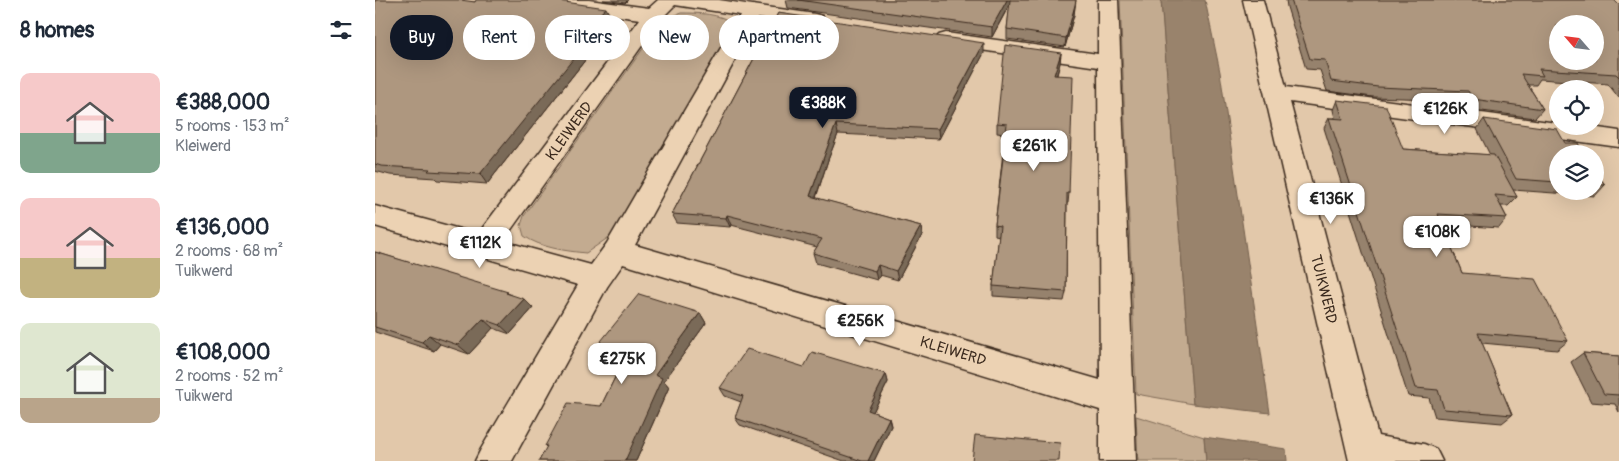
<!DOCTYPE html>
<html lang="en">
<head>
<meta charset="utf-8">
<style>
  :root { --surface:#fff; --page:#f6f6f7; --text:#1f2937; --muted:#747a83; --accent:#111827 }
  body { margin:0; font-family:Pangolin,sans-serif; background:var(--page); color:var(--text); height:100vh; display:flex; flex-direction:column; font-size:19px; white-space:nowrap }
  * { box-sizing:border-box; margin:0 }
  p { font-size:16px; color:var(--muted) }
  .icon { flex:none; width:28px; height:28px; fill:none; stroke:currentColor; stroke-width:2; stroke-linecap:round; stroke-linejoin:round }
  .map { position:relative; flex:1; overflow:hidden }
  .details { display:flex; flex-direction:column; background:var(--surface); width:375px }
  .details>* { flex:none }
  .banner { position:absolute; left:15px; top:15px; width:475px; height:45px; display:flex; gap:10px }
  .needle { width:32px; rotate:298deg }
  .buttons { position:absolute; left:1174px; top:15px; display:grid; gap:10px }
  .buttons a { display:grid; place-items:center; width:55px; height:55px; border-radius:50%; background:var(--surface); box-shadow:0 5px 20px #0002; font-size:25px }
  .price { position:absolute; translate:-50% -42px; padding:0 11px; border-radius:10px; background:#fff; color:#222; font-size:16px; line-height:32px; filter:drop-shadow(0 1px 2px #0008) }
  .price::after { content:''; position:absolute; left:50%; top:30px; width:15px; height:11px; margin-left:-8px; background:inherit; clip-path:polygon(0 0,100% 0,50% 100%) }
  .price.current { background:var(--accent); color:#fff }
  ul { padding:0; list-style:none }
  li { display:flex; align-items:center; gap:15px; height:125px; padding:0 20px }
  li span { display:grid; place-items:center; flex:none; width:140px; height:100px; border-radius:10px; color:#555 }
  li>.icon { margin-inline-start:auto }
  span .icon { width:60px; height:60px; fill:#fffc; stroke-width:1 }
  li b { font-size:21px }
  h2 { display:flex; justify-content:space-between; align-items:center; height:60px; padding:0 20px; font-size:21px }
  .tag { padding:0 18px; border-radius:22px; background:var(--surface); box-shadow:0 5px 20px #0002; font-size:18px; line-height:45px }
  .tag.current { background:var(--accent); color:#fff }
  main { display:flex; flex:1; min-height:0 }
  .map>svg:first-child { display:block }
</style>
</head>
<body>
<main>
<section class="details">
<h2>8 homes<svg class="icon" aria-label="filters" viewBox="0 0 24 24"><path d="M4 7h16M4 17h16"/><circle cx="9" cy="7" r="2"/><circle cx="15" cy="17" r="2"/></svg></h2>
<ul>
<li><span style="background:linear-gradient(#f6c9c9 60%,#7fa58c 0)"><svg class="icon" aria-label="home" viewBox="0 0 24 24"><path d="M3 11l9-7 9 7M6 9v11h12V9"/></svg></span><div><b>€388,000</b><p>5 rooms · 153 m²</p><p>Kleiwerd</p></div></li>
<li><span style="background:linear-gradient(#f6c9c9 60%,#c2b280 0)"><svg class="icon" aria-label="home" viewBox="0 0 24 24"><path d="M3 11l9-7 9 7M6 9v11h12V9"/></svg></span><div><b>€136,000</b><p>2 rooms · 68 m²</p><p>Tuikwerd</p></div></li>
<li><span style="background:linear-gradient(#dfe7d0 75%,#b9a48a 0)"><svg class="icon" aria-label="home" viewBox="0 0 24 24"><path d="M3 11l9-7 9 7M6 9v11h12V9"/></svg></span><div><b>€108,000</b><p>2 rooms · 52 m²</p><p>Tuikwerd</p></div></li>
</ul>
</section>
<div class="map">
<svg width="1244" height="461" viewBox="0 0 1244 461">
  <rect width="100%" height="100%" fill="#e2c8aa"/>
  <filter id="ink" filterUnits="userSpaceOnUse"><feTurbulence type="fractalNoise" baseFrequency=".02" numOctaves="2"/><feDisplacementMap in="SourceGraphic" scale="10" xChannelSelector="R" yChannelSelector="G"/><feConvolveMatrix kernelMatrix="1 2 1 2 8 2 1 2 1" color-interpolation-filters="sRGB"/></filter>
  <g filter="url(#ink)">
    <path fill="#c3ab90" stroke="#7f6a57" d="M745,0H786L818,404L761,394Z
      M306,13C322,13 346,13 358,24L357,30L240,233L211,253C191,251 166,248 149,236L146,225L149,216L284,26L290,19Z
      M761,416L829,437L831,461H763Z"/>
    <path fill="#99836c" stroke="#735f4d" d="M786,0H830L845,72L895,413L818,404Z
      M829,437L911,449L912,461H831Z"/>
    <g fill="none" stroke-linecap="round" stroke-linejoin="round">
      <g stroke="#3b2a1e" stroke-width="3">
        <path id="minor" d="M161,0H214L274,8L283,0H344L440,14L447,16L450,20L447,24L440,26L383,18L260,245L725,380L723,67L571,45L564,43L560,39L564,35L571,33L723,54V0H743L761,461H725V410L248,264L232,287L137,461H100L106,449L203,285L0,226V206L103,234L265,19L171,6L164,4ZM300,5L365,15L232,243L216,265L128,241L286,19Z
          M868,0H888L911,87L1182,123V126H1210L1244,131V147L915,102L1003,436L1049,444L1061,449L1067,461H974Z"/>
      </g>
      <use href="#minor" fill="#ecd2b3" fill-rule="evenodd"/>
    </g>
    <path fill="#96826d" stroke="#3b2a1e" d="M0,0L100,2L236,17L230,22L234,30L112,184L62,180L60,178L15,175L0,171Z
      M228,0H253L250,3Z
      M411,0H701L699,15L690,47L632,39V29L635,4L617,37L413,8Z
      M911,0H1239L1244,5V98L1233,84L1165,79L1161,85H1153L1168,109L1160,118L1092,109L1087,100L998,97L952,91L945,70L931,69L912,7Z
      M403,13L609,53L564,139L463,134L453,160L441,198L546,226L547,235L523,280L505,275L502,280L441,263L438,253L442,247L356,225L355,227L302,223L297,214Z
      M686,53L685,63L682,75L694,193L693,203H692L691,292L689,301L618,296V286L624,236L620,235V225L630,134L622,133V123Z
      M962,100L1028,149L1115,155L1102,129L1109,119L1182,154V191H1220V170L1230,185L1220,196L1138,190L1142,197L1133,206H1126L1132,218L1124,228L1067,224L1087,273L1193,341L1182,350L1107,343L1137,415L1127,423L1060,417L1054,398L1033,396L949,128L954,118H960L958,110Z
      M0,252L135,294L158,308L135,334L118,328L94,354L65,344L59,351L0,332Z
      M325,313L331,323L289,381L294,387L261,461H164L172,447L170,446L226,406L248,361L229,355L222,346Z
      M1208,353L1244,356V412L1240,404L1216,402L1196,362Z
      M429,367L511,374L513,382L498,412L514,418L516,426L499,461H469L365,425L360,418L366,402L350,396L345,388Z"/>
    <path fill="#7a6a59" stroke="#3b2a1e" d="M632,0H636V1L617,37V27Z
      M700,5L699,15L690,47L691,38Z
      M231,8L236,17L230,22L234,30L112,184L105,174L217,21Z
      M609,43V53L564,139L563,129Z
      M686,53L685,63L679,85V75Z
      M461,124L463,134L453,160L438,206L435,196L451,151Z
      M352,215L356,225L355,227L351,218Z
      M546,226L547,235L523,280L521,271Z
      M503,265L505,275L502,280L500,271Z
      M149,299L158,308L135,334L125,325Z
      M325,313L331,323L289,381L294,387L261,461H250L280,375Z
      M108,319L118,328L94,354L83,345Z
      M54,335L65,344L59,351L47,342Z
      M511,374L513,382L495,418L493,410Z
      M514,418L516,426L499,461H493Z"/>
    <path fill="#ae977f" stroke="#3b2a1e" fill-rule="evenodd" d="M0,0H86L100,2L101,0H176L231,8L217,21H229L105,174L53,171L55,169L6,166L0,164Z
      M423,0H632L617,27Z
      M635,0H701L700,5L691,38L632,29Z
      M916,0H1239L1244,5V77L1241,74L1164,69L1168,76L1146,74L1168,109L1098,99L1093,91L1003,87L956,81L950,60L935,59ZM1182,24H1220V61H1182Z
      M403,13L609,43L563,129L461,124L451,151L435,196L546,226L521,271L503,265L500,271L438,253L447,239L352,215L351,218L297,214Z
      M630,45L686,53L679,75L698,76L694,193H692L691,292L618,286L625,226L620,225L632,124L622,123Z
      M962,100L1011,106L1028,149L1119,155L1142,197L1120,195L1132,218L1063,214L1087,273L1160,279L1193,341L1103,333L1137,415L1069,409L1063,390L1041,388L954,118L968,119Z
      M1109,119L1182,129L1190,143H1203L1209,154H1182V182L1141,179Z
      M1220,170L1230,185H1220Z
      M0,252L133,292L131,293L149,299L125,325L108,319L83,345L54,335L47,342L0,327Z
      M264,294L325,313L280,375L287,378L250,461H164L172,446H170L193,403L226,406L251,355L222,346Z
      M372,349L429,367L437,352L511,374L493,410L514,418L493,461H487L360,418L368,396L345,388Z
      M1208,353L1244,356V395L1229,394Z
      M600,435L685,443L684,461H597Z"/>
  </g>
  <g text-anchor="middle" stroke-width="4.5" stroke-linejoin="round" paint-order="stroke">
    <g font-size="15" fill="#3b2a1e" stroke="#ecd2b3">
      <text transform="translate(194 131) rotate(-54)" y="5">KLEIWERD</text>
      <text transform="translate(949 289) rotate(76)" y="5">TUIKWERD</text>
      <text transform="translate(578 351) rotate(17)" y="5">KLEIWERD</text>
    </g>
  </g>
</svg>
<div class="buttons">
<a><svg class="needle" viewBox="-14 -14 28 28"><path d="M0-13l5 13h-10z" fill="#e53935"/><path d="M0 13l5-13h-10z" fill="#747a83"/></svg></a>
<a><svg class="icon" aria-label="locate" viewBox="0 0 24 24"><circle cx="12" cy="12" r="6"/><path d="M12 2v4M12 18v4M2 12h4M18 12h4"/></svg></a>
<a><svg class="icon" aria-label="layers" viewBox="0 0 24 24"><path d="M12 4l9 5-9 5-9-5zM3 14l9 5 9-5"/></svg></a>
</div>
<b class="price current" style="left:448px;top:129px">€388K</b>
<b class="price" style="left:1070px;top:135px">€126K</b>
<b class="price" style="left:659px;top:172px">€261K</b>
<b class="price" style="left:956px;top:225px">€136K</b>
<b class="price" style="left:1062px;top:258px">€108K</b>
<b class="price" style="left:105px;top:269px">€112K</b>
<b class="price" style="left:485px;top:347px">€256K</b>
<b class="price" style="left:247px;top:385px">€275K</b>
<div class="banner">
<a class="tag current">Buy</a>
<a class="tag">Rent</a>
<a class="tag">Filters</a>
<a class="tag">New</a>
<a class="tag">Apartment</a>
</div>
</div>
</main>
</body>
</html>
